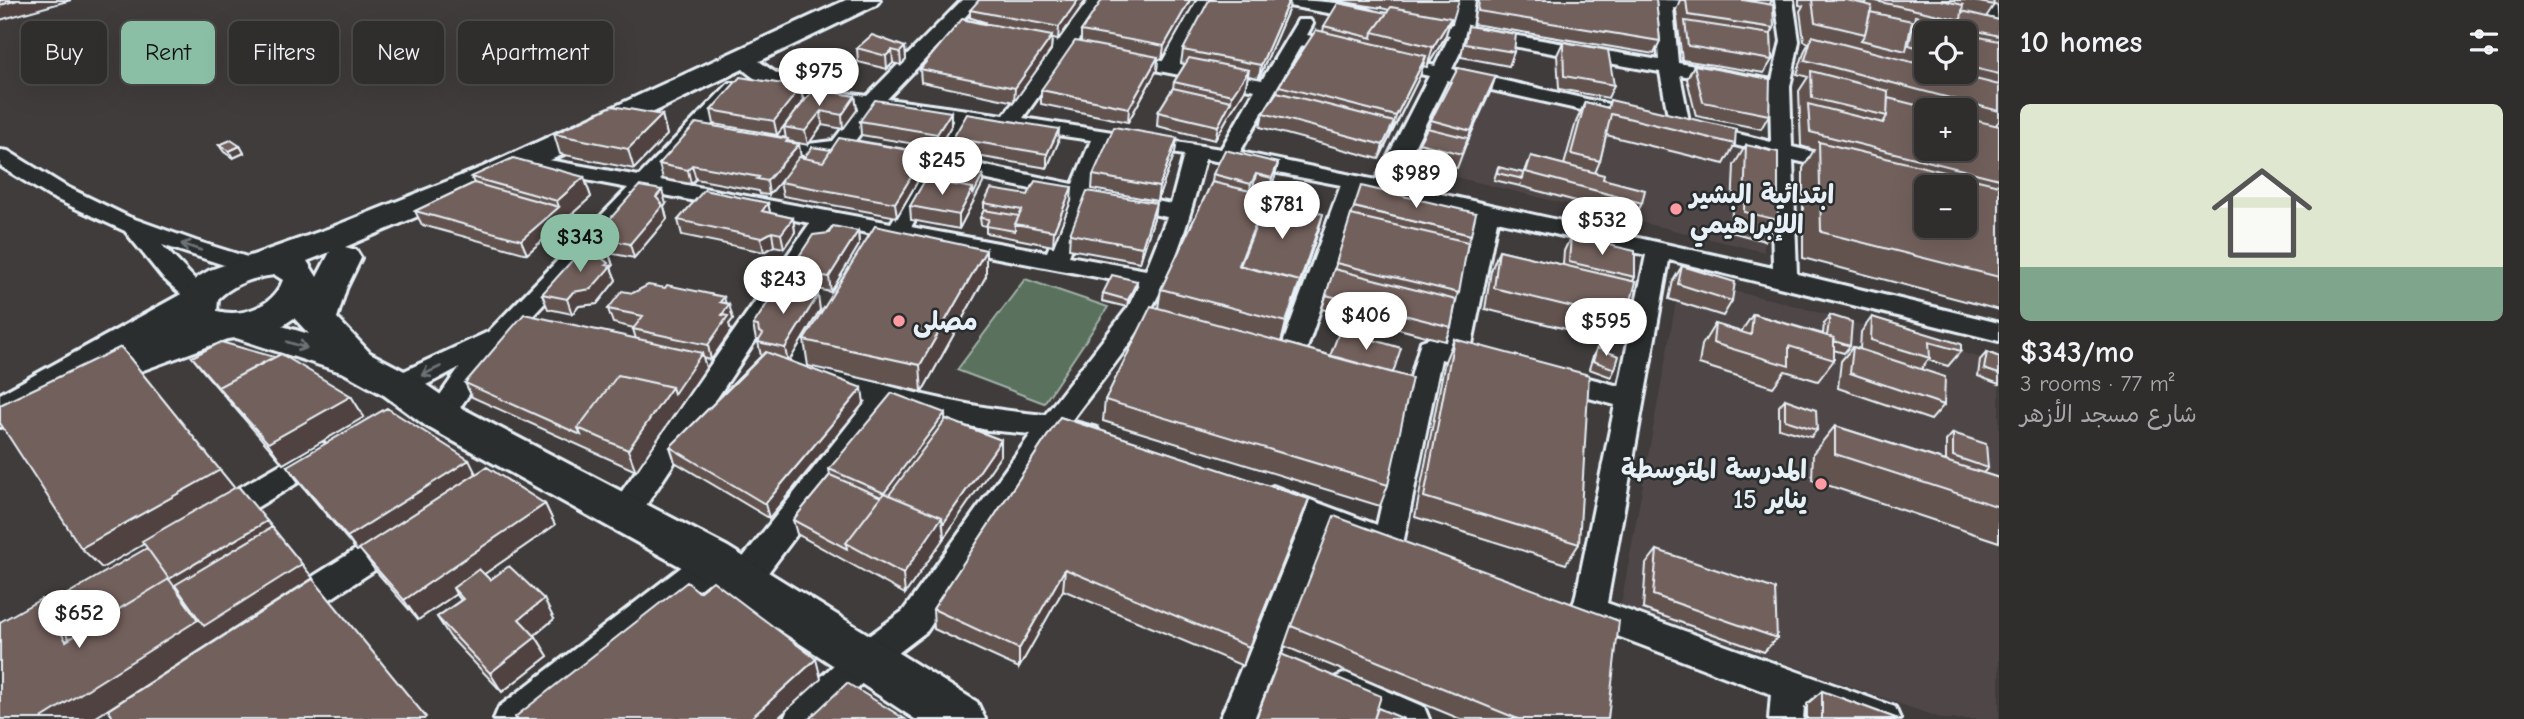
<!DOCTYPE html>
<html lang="en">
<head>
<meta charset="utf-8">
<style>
  :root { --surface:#302d2d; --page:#3c3939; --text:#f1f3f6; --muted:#a8a8aa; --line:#4b4949; --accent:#8abfa5 }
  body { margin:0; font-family:"Comic Neue","Playpen Sans Arabic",sans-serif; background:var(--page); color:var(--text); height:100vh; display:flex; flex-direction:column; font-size:26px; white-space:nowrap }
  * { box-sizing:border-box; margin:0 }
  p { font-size:23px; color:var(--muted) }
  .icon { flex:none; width:38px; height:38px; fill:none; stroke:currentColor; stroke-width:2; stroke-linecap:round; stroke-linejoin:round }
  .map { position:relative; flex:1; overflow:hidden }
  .details { display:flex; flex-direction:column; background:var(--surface); width:525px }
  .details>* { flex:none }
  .hud { position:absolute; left:21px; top:21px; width:665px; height:63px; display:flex; gap:14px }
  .buttons { position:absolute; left:1914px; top:21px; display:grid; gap:14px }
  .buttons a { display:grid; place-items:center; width:63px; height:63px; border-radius:10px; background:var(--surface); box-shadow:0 7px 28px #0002,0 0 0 2px var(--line); font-size:35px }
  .price { position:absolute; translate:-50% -60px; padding:0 16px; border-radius:24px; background:#fff; color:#222; font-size:23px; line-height:46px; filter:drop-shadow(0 2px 4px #0008) }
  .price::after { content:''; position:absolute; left:50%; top:42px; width:21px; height:16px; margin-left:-10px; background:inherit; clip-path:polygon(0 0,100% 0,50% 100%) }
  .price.selected { background:var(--accent); color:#111 }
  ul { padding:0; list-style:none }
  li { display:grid; align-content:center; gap:14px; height:371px; padding:0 21px }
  li span { display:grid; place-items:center; height:217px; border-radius:10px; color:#555 }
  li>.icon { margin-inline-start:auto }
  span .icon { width:126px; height:126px; fill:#fffc; stroke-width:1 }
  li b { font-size:30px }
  h2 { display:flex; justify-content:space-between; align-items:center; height:84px; padding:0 21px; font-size:30px }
  .chip { padding:0 24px; border-radius:10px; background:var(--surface); box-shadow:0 7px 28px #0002,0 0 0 2px var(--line); font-size:24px; line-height:63px }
  .chip.selected { background:var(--accent); color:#111 }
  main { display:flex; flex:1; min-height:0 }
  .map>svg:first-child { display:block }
</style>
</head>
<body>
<main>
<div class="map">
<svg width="1999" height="719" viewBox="0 0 1999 719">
  <rect width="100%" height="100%" fill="#403c3c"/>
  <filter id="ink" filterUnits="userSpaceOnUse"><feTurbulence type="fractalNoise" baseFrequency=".0143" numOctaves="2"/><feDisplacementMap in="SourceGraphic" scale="14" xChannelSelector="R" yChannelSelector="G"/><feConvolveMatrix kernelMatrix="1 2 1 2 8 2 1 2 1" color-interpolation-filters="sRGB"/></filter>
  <g filter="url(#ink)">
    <path fill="#4f4746" d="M1453,81L1765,152L1764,252L1410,166Z
      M1680,280L1774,300L1999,363V719H1943L1621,605Z"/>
    <path fill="#5a715d" stroke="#a1b1aa" stroke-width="2" d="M1025,279L1108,307L1044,403L957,370Z"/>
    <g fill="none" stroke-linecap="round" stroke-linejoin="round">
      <g stroke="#e8f1f8" stroke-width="6">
        <path id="street" d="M962,0H981L961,21L1059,40L1089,0H1107L1076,43L1162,60L1194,0H1212L1180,64L1262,80L1298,20H1310L1313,24L1307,35L1351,46L1353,50L1344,56L1301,45L1240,152L1376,180L1429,76L1381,65L1378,61L1388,55L1435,66L1450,35L1407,27L1404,23L1407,19L1413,18L1453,25L1457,0H1475L1471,28L1659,60L1655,4L1650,0C1668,0 1710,0 1722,9L1719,13L1713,14L1673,8L1678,63L1772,80L1781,41L1775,0H1793L1799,41L1790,87L1792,147L1853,161L1856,166L1853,171L1845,172L1793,160L1797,274L1999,323V341L1669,260L1607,603L1895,707L1900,719H1839L1804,706L1803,719H1769L1771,694L1575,620L1570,610L1575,600L1615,405L1545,386L1541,379L1545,372L1554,369L1619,386L1646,255L1497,221L1471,349L1492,354L1496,361L1492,368L1483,370L1441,359L1404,539L1400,548L1389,552L1378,548L1374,540L1365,543L1329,531L1254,719H1220L1303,521L1263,506L1258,498L1263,490L1273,486L1377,525L1405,402L1367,391L1363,384L1367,377L1376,374L1409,384L1421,341L1430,338L1447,342L1475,216L1361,189L1304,357L1300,364L1291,366L1282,364L1278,357L1341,185L1205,159C1191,213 1176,267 1147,316C1126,353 1096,386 1071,421L1097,428L1101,436L1097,444L1087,447L1058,438L927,631L876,670L825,719H784L789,707L852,648L903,611L1031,434L987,430L892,408L755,590L744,593L733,590L728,580L733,570L867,401L788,376L784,369L815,316L824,313L833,316L837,322L813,364C890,388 965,408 1045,415L1126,310L1139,285L831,226L635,522L624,525L613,522L609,513L613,504L810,223L649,192L496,355L450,422L440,425L430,422L426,415L459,368C439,377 410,398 389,392L385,385L389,378L488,332L628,188L518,167L515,162L518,157L526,156L639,176L729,83H743L746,87L660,180L891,223L925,167L840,152L808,156L759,146L756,142L759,138L766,136L808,144L833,141L859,107C819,102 761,95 735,60L745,54C758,58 769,70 782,76C810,89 838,92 867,96ZM953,30L1052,50L1004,115L887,99ZM1467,38L1660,72L1670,126L1673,130H1687L1690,126L1680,75L1770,91L1771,142L1702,125L1695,127L1692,131L1695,135L1771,154L1773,268L1396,184L1447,80L1617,118L1624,116L1627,112L1624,108L1617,106L1452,69ZM1069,53L1255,90L1221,149L1023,118ZM878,110L954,120L933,156L854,142ZM973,123L1091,140L1073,184L952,159ZM1111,143L1184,155L1171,204L1094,188ZM945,171L1069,197L1047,252L911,227ZM1089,201L1167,217L1146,270L1069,256Z
          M1274,0C1294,0 1365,1 1377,15L1368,20L1283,5Z
          M1978,0H1996L1999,36C1981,32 1982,15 1978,0Z
          M0,150L8,151L65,186L129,217L196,241L260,261L264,266L260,271L252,274L162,245L213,298L210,304L201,306L192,304L162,277L125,231L49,196L0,166Z
          M322,443L332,446L336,454L332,462L228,525L217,528L206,525L202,516L206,507L312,446Z
          M396,527L407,531L411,540L407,549L304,616L293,620L282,616L277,606L282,596L385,531Z
          M712,548L723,552L728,561L723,570L538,719H494L499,707L701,552Z
          M1346,673L1424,707L1429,719H1375L1334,700L1329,689L1334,678Z"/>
      </g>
      <g stroke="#e8f1f8" stroke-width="6">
        <path id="secondary" d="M846,0H880L876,5L581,147L345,247L356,250L361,258L346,289L337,318L370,353L412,375L454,404L728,547L977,702L985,719H915L696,575L426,426L384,395L344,373L236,338L228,339L127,376L113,372L111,367L14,423L0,427V394L185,292L198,277L210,270L330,228L483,167ZM330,252L317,277L307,261ZM275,275L283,280C274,306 243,318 217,311L218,299C233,284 254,277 275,275ZM294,318L309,334L282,326Z"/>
      </g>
      <use href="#street" fill="#2a2d2e" fill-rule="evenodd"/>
      <use href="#secondary" fill="#2a2d2e" fill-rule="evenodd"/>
    </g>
    <path fill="#62534f" stroke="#e8f1f8" stroke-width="2" fill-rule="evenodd" d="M1086,0L1058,40L1052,39L1051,50L1014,102L921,82L920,69L965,20L970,18V10Z
      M1196,0L1162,60L1158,59L1157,70L1128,122L1041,104V90L1081,42V31Z
      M1332,0H1459L1453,20H1451L1445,37L1427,67L1423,66L1420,76L1379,159L1260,127L1263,113L1277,92L1279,86L1323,32L1324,26L1387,13L1389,10L1381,8V6V8Z
      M1477,0H1656L1660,41L1654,54L1473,24Z
      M1680,0H1772L1770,4L1774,28L1771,34L1772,60L1764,73L1682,60L1676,10Z
      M1799,0H1999V6L1994,5L1986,17L1999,20V83L1998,85H1999V121L1996,125L1999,126V310L1803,258V168L1814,150L1801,146L1799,91L1808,77L1797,74L1805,50L1809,43L1804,41L1800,11L1803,6L1799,5ZM1927,33H1965V72H1927ZM1927,110H1965V149Z
      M1289,8L1259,78L1248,76L1245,90L1229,115L1215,140L1157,126L1158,112L1173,88L1174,82L1185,64L1181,63L1183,50Z
      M1468,26L1514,52L1509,66L1461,57L1464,40Z
      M1563,42L1614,85L1608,98L1559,89L1557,55Z
      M905,47L906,60L901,65L893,63L887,69L858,62L857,48Z
      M1694,65L1769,115L1761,129L1696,116L1687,79Z
      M801,87L803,101L777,135L714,124L711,110Z
      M1491,90L1466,144L1457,168L1415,157L1419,143L1428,128L1431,120Z
      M855,96L857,110L843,129L822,125L808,145L788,141L801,158H804L831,150L926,153V167L897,217L783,196L780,182L769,195L760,194L759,191L696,179L691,184L663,179L659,164L786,139L784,127Z
      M1610,100L1735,144L1724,164L1606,135L1600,161L1595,173L1603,179L1642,203L1635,217L1520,186L1521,183L1520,186L1494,180L1498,167L1523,176L1531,156L1564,165L1576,122L1585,102L1607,108Z
      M662,115L667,135L634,169L560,154L554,134Z
      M860,121L951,126L938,148L861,135Z
      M953,138L1058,143L1047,168L953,152Z
      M1177,138L1175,152L1157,201L1092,189L1093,175Z
      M219,145L240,146L244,153L233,158L224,152Z
      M1746,145L1778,220L1765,241L1731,232L1734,165Z
      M1278,163L1275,177L1269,192L1253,188L1252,191L1266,201L1319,229L1281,342L1393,373L1388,485L1380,506L1103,421L1105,400L1158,308L1161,289L1212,182L1213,174Z
      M471,177H584L591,197L527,254L422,225L415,211L474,183Z
      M983,183L959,229L911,220L910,206Z
      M1028,195L1071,201L1053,246L986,233V226L981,225L980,218L984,210V203Z
      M768,203L770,213L793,218L795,232L784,248L774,246L764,252L682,235L678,220Z
      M666,204L664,207L667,219L634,258L609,253L613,266L611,268L616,280L597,304L579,306L572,314L548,309L542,294L598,249L594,237Z
      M1354,207L1471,235L1467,247L1451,327L1445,341L1322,309Z
      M1154,218L1140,262L1069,249L1070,234Z
      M858,231L859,245L831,292L793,284L790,270Z
      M1571,236L1635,277L1633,281L1626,320L1615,341L1485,309L1491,271L1499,250L1563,265L1564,251Z
      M986,250V276L922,392L808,366L804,340Z
      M1682,266L1732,301L1723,316L1669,299L1673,281Z
      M1137,281L1136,288L1127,307L1102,301L1103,293Z
      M633,293L725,303L733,319L729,324L731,331L711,360L703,358L706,368L636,471L472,397L465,383L636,339L633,329L634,328L613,323L608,309Z
      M820,310L789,361L864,403L769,518L675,462L670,447L761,356L758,342L759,340H756L753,325Z
      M1753,314L1823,334L1824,323L1830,315L1850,346L1844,353L1834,350V360L1818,381L1785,371L1773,387L1699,364L1702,345L1715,324L1741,332Z
      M1872,317L1961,351L1948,366L1928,360L1921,369L1944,405L1931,420L1838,388L1841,361L1853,347L1860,349L1861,332Z
      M1454,339L1579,544L1566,564L1415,517L1445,361Z
      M1597,348L1615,369L1611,377L1589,369L1593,356Z
      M1987,352L1999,357V384L1978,376L1980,360Z
      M192,357L351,396L364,417L283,464L203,371Z
      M1785,399L1817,430L1811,437L1779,428V406Z
      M1060,417L1309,499L1302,519L1243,666L1063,590L1019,668L934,629L933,609Z
      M946,419L1001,440V455L905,594L797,534L793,520L830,475L829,469Z
      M1835,426L1946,461V441L1953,433L1988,468L1983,473L1999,478V542L1812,480L1813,453Z
      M287,466L476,474L545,504L555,525L484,574L490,580L554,619L535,635L548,656L502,692L450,637L437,617L461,600L456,594L418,620L374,569L360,549L357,551L297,480Z
      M1657,550L1777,638L1764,652L1643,609L1646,564Z
      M1291,626L1608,719H1460L1284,646Z
      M1822,691L1898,719H1807V704Z"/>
    <path fill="#504340" stroke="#e8f1f8" stroke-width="2" d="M17,0H71L0,20V5Z
      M1078,0H1086L1058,40L1059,27Z
      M1190,0H1196L1162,60L1164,46Z
      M1289,0H1290L1289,8L1259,78L1261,65Z
      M1451,18L1445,37L1427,67L1433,47Z
      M1052,36L1051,50L1014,102L1015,88Z
      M905,47L906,60L901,65L900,52Z
      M892,50L893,63L887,69L886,56Z
      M1426,56L1420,76L1390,136L1396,116Z
      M1158,57L1157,70L1128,122L1129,108Z
      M1249,70L1245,90L1229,115L1215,140L1218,126L1231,101L1232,95Z
      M1496,76L1491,90L1466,145L1471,131Z
      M801,87L803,101L777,135L774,121Z
      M855,96L857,110L843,129L842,115Z
      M821,111L822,125L808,145L805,131Z
      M951,112V126L938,148L937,134Z
      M662,115L667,135L634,169L628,149Z
      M1394,122L1390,136L1379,159L1383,145Z
      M1059,129L1058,143L1047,168V154Z
      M1177,138L1175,152L1157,201L1159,187Z
      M799,144L801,158L769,195L767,181Z
      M240,146L244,153L233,158L229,151Z
      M926,153V167L897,217L895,203Z
      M1278,163L1275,177L1269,192L1272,178Z
      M692,165L696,179L691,184L688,170Z
      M1256,174L1253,188L1248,198L1251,184Z
      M983,175V183L959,229V215L973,188Z
      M584,177L591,197L527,254L521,240L559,207L557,201Z
      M1072,187L1071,201L1053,246L1054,231Z
      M662,190L666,204L664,207L667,219L634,258L630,244L656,197Z
      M768,203L771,217L762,211Z
      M1156,203L1154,218L1140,262L1142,247Z
      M1323,214L1319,229L1281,343L1286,322Z
      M793,218L795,232L784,248L781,234Z
      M858,231L859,245L831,292L829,277Z
      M772,232L774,246L764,252L761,238Z
      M986,250V276L922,392L920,365Z
      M608,251L613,266L611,268L616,280L597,304L579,306L572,314L567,299Z
      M1137,281L1136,288L1127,307L1128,300Z
      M818,295L820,310L788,363L785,348Z
      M724,297L727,308L729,304L733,319L729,324L731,331L711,360L708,345L720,302Z
      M702,353L706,368L636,471L628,450L672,387Z
      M862,388L864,403L769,518L765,504Z
      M351,396L364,417L283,464L268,443Z
      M945,413L946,434L895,503L884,493Z
      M1001,440V455L944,538L943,524Z
      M469,460L476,474L357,551L347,537Z
      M220,470L237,491L102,568L81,548Z
      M1309,499L1302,519L1243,666L1249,647Z
      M545,504L555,525L457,593L453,588L456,594L418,620L404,600Z
      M942,517L944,538L905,594L903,574Z
      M267,521L313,578L93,719H40L66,641L41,599L64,619L169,579Z
      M1065,569L1063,590L1019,668V649Z
      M544,599L554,619L530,639L519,619Z
      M536,637L548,656L502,692L490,673Z
      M816,659L821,679L777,719H750Z"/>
    <path fill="#72605c" stroke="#e8f1f8" stroke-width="2" fill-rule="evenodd" d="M0,0H17L0,5Z
      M979,0H1078L1059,27L970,10Z
      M1102,0H1190L1164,46L1081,31Z
      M1209,0H1289L1261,65L1183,50Z
      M1479,0H1656L1660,41L1478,11Z
      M1686,0H1743L1773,5L1774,28L1688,15Z
      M1812,0H1847L1872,6L1865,34L1815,22Z
      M1847,0H1867L1866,4Z
      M1871,0H1941L1963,5L1961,20Z
      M1969,0H1993L1994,5Z
      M1338,3L1387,13L1373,32L1372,38L1324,26Z
      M1391,7L1451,18L1433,47L1373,32Z
      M1962,11L1999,20V36L1965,28L1966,27L1958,25L1961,20Z
      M1870,12L1912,21L1906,51L1861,40L1865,34Z
      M1915,16L1966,27L1965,33H1927V50L1909,45Z
      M968,17L985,22L984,24L965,20Z
      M962,19L1052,36L1015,88L920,69Z
      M1685,21L1771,34L1772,60L1688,46Z
      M1468,26L1516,34L1514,52L1465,44Z
      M1316,30L1426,56L1396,116L1279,86Z
      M1965,34L1999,41V74L1965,66Z
      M872,35L905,47L900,52L892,50L886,56L857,48Z
      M1812,36L1927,66V72H1948L1999,85V111L1805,60Z
      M1075,41L1158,57L1129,108L1041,90Z
      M1563,42L1608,50L1614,85L1564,76Z
      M1189,58L1249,70L1232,95L1174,82Z
      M1694,65L1770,79L1769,115L1703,102Z
      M1458,68L1496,76L1471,131L1431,120Z
      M1811,71L1888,91L1887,116L1812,98Z
      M740,77L801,87L774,121L711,110Z
      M1173,88L1231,101L1218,126L1158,112Z
      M814,89L855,96L842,115L821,111L805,131L784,127Z
      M1277,92L1394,122L1383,145L1263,113Z
      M1888,98L1936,110H1927V149H1965V118L1999,126V179L1810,132L1808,104L1883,123L1887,116Z
      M875,100L951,112L937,134L860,121Z
      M1610,100L1736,129L1735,144L1611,114L1600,161L1571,154L1585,102L1608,108Z
      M612,106L662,115L628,149L554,134Z
      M967,114L1059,129L1047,154L953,138Z
      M696,123L788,139L786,142L799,144L767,181L757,179L759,177L692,165L688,170L659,164Z
      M1114,127L1177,138L1159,187L1093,175Z
      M1427,128L1468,138L1462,154L1419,143Z
      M839,138L926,153L895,203L780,182L799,157L823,162Z
      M231,140L240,146L229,151L219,145Z
      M1819,142L1999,185V277L1821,232ZM1927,187H1965V226H1927Z
      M1746,145L1778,152V220L1744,212Z
      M1756,146L1770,150V151L1756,147Z
      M812,147L831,150L823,162L804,158Z
      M1225,150L1278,163L1272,178L1256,174L1251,184L1213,174Z
      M1531,156L1604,175L1603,179L1645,190L1642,203L1526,172Z
      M513,158L584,177L557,201L471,177Z
      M937,167L983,175L973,195V188L929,180Z
      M1498,167L1524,173L1523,179L1497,173Z
      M925,180L973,188L959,215L910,206Z
      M1035,181L1072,187L1054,231L1015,224L1022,210L984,203L991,189L1028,195Z
      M1212,182L1267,195L1239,265L1300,281L1286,322L1161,289Z
      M474,183L559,207L521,240L415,211Z
      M639,186L662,190L656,197L663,205L630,244L594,237Z
      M1361,186L1476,213L1471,235L1354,207Z
      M704,190L768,203L762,211L793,218L781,234L772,232L761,238L678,220Z
      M1087,191L1156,203L1142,247L1070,234Z
      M1266,201L1323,214L1298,287L1300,281L1240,266Z
      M984,210L1019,216L1015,224V231L986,226L989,219L980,218Z
      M1351,215L1468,242L1459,293L1336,263Z
      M833,226L858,231L829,277L790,270L813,235L829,233Z
      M875,226L986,250L920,365L804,340Z
      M1571,236L1635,251V277L1569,262Z
      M585,246L608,251L602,258L608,263L606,265L611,266L591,289L573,292L567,299L542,294Z
      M1499,250L1636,282L1626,320L1494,288Z
      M1682,266L1735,282L1732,301L1678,284Z
      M1334,269L1456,300L1451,327L1326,295Z
      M1112,275L1137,281L1128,300L1103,293Z
      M648,285L665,288L667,285L724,297L720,302L729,304L722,315L728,316L708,345L633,329L643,316L608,309L622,291L633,293Z
      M778,287L818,295L785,348L758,342L763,334L759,332L758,326L753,325Z
      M1151,306L1412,378L1388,485L1105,400Z
      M524,314L702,353L674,394L672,387L618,375L578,428L581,435L465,383Z
      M1753,314L1834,338V360L1789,346V366L1713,343L1715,324L1751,335Z
      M1830,315L1852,322L1850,346L1834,341V338L1827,336Z
      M1872,317L1961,344V351L1929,342L1930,358L1871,340Z
      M1340,330L1401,348L1393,373L1330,356Z
      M1454,339L1589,375L1579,544L1424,497Z
      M221,342L274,357L218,387L223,393L192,357Z
      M121,347L220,470L81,548L0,423V405Z
      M1853,347L1945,377L1944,405L1850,373Z
      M1597,348L1619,356L1615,369L1593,361Z
      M766,352L862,388L765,504L670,447Z
      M1987,352L1999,357V374L1984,369Z
      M281,354L351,396L268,443L218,387Z
      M618,375L672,387L628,450L578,428Z
      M892,393L945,413L884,493L829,469Z
      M1785,399L1816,410L1817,430L1785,420Z
      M387,408L469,460L347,537L287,466Z
      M1060,417L1309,499L1249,647L1065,569L1019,649L933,609Z
      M946,419L1001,440L943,524L942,517L889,495Z
      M1835,426L1999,478V507L1835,454Z
      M1953,433L1986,444L1988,468L1953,456Z
      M487,467L545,504L404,600L359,549Z
      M830,475L881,497L846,543L847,549L793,520Z
      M238,486L267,521L169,579L142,541Z
      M884,493L942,517L903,574L846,543Z
      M1334,516L1619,621L1608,719H1518L1291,626Z
      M272,527L302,564L204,626L175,585Z
      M147,548L169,579L69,639L48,605Z
      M1657,550L1775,589L1777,638L1653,595Z
      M509,566L544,599L519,619L536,637L490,673L437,617L463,599L453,588L479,569L490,580Z
      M169,579L198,620L40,719H0V622L41,599L66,641Z
      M313,579L426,717L424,719H114L108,710Z
      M713,581L816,659L750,719H516L515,717L687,582L699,592Z
      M1281,654L1381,696L1374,719H1256Z
      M847,683L905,719H809Z
      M1822,691L1898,719H1822Z
      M1378,708L1404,719H1374Z"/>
    <defs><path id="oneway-shaft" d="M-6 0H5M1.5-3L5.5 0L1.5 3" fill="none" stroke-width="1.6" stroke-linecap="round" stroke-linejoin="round" transform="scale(1.75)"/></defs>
    <g stroke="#6c7275">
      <use href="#oneway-shaft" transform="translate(191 247) rotate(-161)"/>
      <use href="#oneway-shaft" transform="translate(297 345) rotate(17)"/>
      <use href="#oneway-shaft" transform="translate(431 371) rotate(155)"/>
    </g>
  </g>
  <g fill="#ff9aa2" stroke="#2a2d2e" stroke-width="2.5">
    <circle cx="1676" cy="209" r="7"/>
    <circle cx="899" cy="321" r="7"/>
    <circle cx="1821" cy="484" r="7"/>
  </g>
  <g text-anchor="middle" stroke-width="5" stroke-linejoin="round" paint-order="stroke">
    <g font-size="26" font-weight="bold" fill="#e8f1f8" stroke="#2a2d2e" text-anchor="start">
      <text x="1690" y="203">ابتدائية البشير<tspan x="1690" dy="30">اللإبراهيمي</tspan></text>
      <text x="913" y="330">مصلى</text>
      <text x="1807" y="478" text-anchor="end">المدرسة المتوسطة<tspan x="1807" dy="30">15 يناير</tspan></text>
    </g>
  </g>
</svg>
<div class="buttons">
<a><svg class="icon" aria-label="locate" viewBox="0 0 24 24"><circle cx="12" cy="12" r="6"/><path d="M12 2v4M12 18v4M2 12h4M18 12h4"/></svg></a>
<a>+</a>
<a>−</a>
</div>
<b class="price" style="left:819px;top:108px">$975</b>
<b class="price" style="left:942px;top:197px">$245</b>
<b class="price" style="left:1416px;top:210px">$989</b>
<b class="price" style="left:1282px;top:241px">$781</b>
<b class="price" style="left:1602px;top:257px">$532</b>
<b class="price selected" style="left:580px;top:274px">$343</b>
<b class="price" style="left:783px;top:316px">$243</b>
<b class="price" style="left:1366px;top:352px">$406</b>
<b class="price" style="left:1606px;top:358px">$595</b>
<b class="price" style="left:79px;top:650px">$652</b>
<div class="hud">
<a class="chip">Buy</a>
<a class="chip selected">Rent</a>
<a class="chip">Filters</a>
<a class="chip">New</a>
<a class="chip">Apartment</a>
</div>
</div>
<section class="details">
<h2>10 homes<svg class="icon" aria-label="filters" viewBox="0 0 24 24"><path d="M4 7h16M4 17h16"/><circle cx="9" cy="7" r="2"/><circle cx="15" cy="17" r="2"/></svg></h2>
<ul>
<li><span style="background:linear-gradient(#dfe7d0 75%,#7fa58c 0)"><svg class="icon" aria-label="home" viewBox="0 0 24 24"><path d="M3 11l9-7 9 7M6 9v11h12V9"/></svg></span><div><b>$343/mo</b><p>3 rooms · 77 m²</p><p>شارع مسجد الأزهر</p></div></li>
</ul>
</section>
</main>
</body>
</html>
